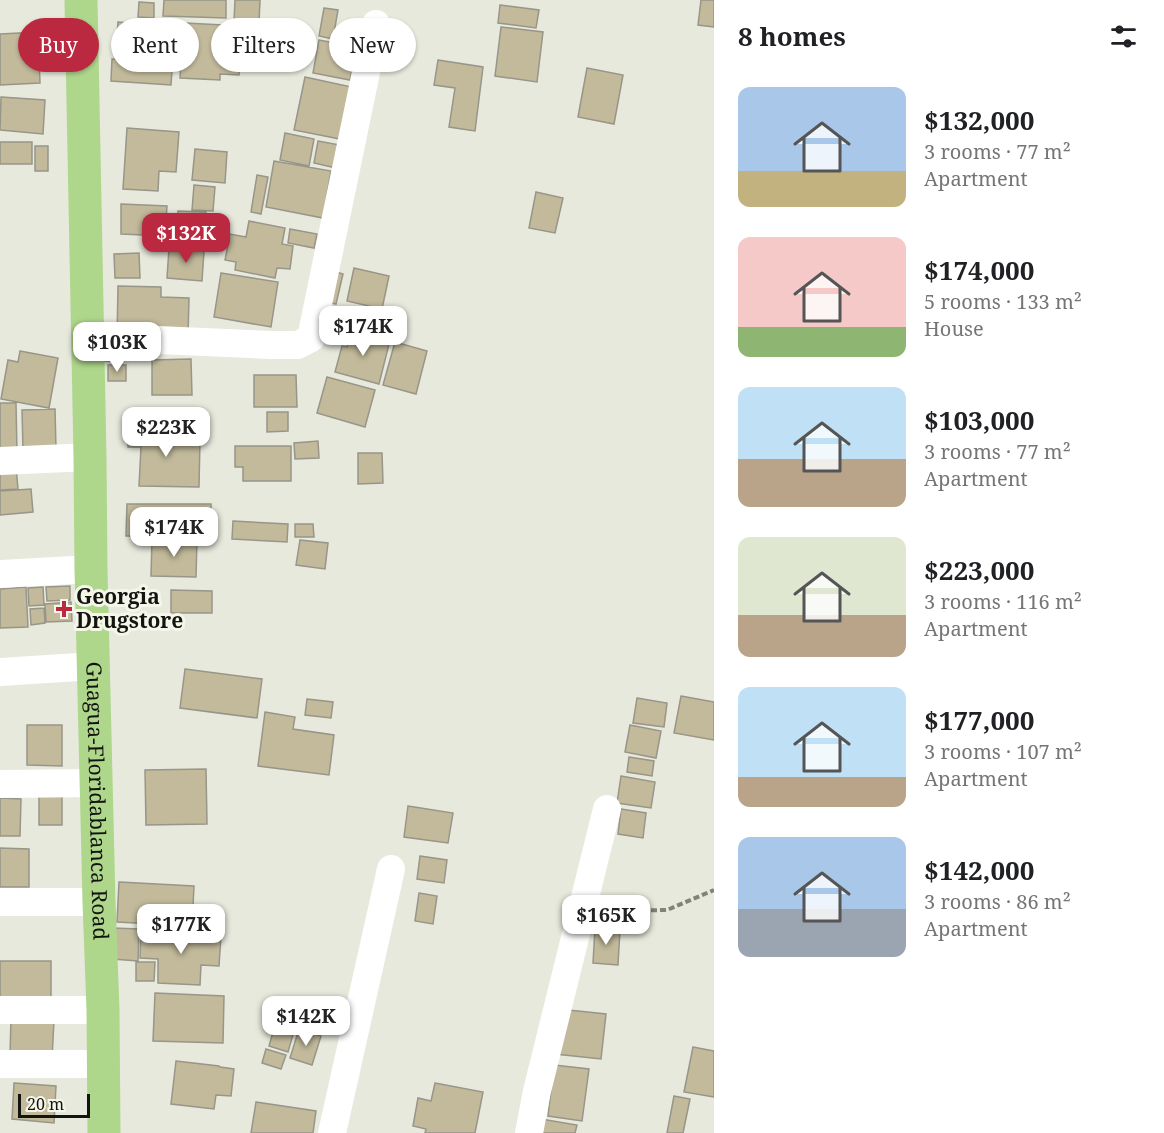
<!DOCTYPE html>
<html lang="en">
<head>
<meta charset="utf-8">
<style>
  :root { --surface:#fff; --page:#f6f6f6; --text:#202124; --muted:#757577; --accent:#ba2940 }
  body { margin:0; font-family:"Noto Serif",serif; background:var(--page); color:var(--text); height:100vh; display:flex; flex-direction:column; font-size:22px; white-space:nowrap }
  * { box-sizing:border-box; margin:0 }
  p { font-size:20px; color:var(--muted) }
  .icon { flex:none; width:33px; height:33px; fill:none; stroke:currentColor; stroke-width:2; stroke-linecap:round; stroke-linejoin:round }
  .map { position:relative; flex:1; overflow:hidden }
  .details { display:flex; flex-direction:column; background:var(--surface); width:450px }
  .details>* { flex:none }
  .banner { position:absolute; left:18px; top:18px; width:570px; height:54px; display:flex; gap:12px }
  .scale { position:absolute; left:18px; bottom:15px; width:72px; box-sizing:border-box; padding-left:6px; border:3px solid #13140f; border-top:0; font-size:16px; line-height:21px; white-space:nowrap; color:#13140f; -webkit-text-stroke:4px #f4f6e9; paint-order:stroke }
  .price { position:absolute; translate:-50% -51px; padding:0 14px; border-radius:12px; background:#fff; color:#222; font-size:20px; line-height:39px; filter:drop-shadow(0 2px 3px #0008) }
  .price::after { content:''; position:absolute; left:50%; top:36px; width:18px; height:14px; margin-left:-9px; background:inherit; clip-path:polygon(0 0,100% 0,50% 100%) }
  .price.selected { background:var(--accent); color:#fff }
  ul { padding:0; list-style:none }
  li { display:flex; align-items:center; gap:18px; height:150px; padding:0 24px }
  li span { display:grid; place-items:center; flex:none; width:168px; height:120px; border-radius:12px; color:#555 }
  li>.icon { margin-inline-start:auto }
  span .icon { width:72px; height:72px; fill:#fffc; stroke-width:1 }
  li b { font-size:26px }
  h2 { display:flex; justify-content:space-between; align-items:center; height:72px; padding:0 24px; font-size:26px }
  .tag { padding:0 21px; border-radius:27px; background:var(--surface); box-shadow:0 2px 4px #0004; font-size:21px; line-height:54px }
  .tag.selected { background:var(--accent); color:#fff }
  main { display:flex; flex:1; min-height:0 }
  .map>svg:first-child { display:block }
</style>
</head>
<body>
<main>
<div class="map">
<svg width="714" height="1133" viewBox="0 0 714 1133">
  <rect width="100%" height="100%" fill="#e7e9dc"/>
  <path fill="#c2ba9b" stroke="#989589" stroke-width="1.5" d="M164,0H226V18L163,16Z
    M235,0H260L259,23L234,21Z
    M701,0H714V27L698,25Z
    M139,2L154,3V18L138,17Z
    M500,5L539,10L536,28L498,23Z
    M324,8L338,10L333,39L319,36Z
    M118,22L154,25L151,52L116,49Z
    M185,23L242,26L239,75L220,74V80L180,78L181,59H183Z
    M156,26L175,27L171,85L111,81L112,59L154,61Z
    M501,27L543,32L537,82L495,76Z
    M38,32L40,83L0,85V34Z
    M319,40L356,47L350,80L313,73Z
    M438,60L483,67L475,131L449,127L455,88L434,85Z
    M587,68L623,75L614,124L578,117Z
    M305,77L356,88L345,140L294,130Z
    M1,97L45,100L43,134L0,130Z
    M127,128L179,132L176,172L159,171L158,191L123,189Z
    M285,133L314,139L309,166L280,160Z
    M318,141L340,145L336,168L314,163Z
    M0,142H32V164H0Z
    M35,146H48V171H35Z
    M195,149L227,152L225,183L192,180Z
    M274,161L331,171L323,218L266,207Z
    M257,175L268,177L261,214L251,212Z
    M194,185L215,187L213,211L192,210Z
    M536,192L563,198L555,233L529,228Z
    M121,204L167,206L165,236L121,234Z
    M178,211L206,212L204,241L176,239Z
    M249,221L285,228L282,244L293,246L290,269L277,268L275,278L235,270L236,262L225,260L230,234L246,237Z
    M290,229L317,234L314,248L288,243Z
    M169,248L204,251L202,281L167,278Z
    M139,253L140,278H115L114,254Z
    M354,268L389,276L382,309L347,301Z
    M333,271L343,274L336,304L326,302Z
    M221,273L278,282L271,327L214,317Z
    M118,286L161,287V297L189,298L188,337L117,336Z
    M352,330L390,340L379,384L335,372L342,346L347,347Z
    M395,342L427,351L416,394L383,385Z
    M104,349H122V361H104Z
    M20,351L58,358L49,408L1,399L8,360L18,362Z
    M191,359L192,395H152V360Z
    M108,365H126V381H108Z
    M254,375H296L297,407H254Z
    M327,377L375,390L365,427L317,413Z
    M0,403H16L17,453H0Z
    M55,409L56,449L23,450L22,410Z
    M267,412H288V431L267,432Z
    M128,428H171V440H200L199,487L139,486L141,447H128Z
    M318,441L319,458L295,459L294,443Z
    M235,446H291V481H243V467H235Z
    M358,453H382L383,483L358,484Z
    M16,467L18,489L0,490V468Z
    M31,489L33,512L0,515V491Z
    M127,504H211V536H126Z
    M233,521L288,524L287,542L232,539Z
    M295,524H313L314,537H295Z
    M152,539L197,540L196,577L151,576Z
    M300,540L328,543L325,569L296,565Z
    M70,586V600L47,601L46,587Z
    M26,587L28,627L0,628V589Z
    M43,587L44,605L29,606L28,588Z
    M171,590L212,591V613H171Z
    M71,602L72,621L46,622L45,604Z
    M44,608L45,623L31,625L30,609Z
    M185,669L262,679L257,718L180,708Z
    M681,696L714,702V740L674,733Z
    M637,698L667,703L664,727L633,723Z
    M307,699L333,702L331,718L305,715Z
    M265,712L295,717L293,729L334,735L329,775L258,766Z
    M27,725H62V766L27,765Z
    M630,725L661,731L656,758L625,752Z
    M629,757L654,761L652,776L627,772Z
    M206,769L207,824L146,825L145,770Z
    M621,776L655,782L651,808L617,803Z
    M39,790L62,791V825H39Z
    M0,798L21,799L20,836H0Z
    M408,806L453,813L448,843L404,837Z
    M621,809L646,813L643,838L618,834Z
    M0,848L29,849V887H0Z
    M420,856L447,860L444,883L417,879Z
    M119,882L194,886L192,926L117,922Z
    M419,893L437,896L433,924L415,921Z
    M113,928L139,929L138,961L112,959Z
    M595,928L620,930L618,965L593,963Z
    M141,932L221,936L219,966L201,965L200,985L158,983V959L140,958Z
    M0,961H51V1002H0Z
    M136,962H155L154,981H136Z
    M155,993L224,996L223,1043L153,1041Z
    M559,1009L606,1014L601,1059L555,1054Z
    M11,1018L54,1020L52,1059L10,1056Z
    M277,1018L296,1024L288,1052L269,1046Z
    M299,1029L321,1036L312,1065L290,1058Z
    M693,1047L714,1051V1097L684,1092Z
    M266,1049L286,1055L281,1069L262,1063Z
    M176,1061L219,1066L220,1067L234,1069L231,1096L216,1095L214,1109L171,1104Z
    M554,1065L589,1069L582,1121L548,1116Z
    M14,1083L56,1086L54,1123L12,1119Z
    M435,1083L483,1092L475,1133H425L426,1129L413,1126L418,1098L431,1101Z
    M674,1096L690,1099L683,1133H667Z
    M256,1102L316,1111L313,1133H251Z
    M541,1119L577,1125L575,1133H539Z"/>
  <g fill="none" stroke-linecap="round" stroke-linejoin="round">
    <path stroke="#818379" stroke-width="4" stroke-dasharray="6 3" stroke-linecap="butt" d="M606,911L667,910L714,890"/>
    <path stroke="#fff" stroke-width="28" d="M88,337L271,345H298L311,338L376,24
      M0,461L90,457
      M0,574L91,569
      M0,672L94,666
      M0,784L97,783
      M0,902H99
      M0,1010H103
      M0,1064H103
      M332,1133L391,869
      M529,1133L537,1091L607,809"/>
    <path stroke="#aed78c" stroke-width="33" id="s1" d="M81,0L90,457L91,569L99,902L103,1010L104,1133"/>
  </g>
  <path fill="#ba2940" stroke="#f4f6e9" stroke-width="2" d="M61 600h6v6h6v6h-6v6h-6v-6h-6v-6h6z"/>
  <g text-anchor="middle" stroke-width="6" stroke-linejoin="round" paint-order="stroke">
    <g font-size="21" font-weight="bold" fill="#13140f" stroke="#f4f6e9" text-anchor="start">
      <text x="76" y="604">Georgia<tspan x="76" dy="24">Drugstore</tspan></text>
    </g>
    <g font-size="21" fill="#13140f" stroke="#f4f6e9">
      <text dy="7" stroke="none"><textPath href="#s1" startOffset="801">Guagua-Floridablanca Road</textPath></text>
    </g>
  </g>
</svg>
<div class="scale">20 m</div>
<b class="price selected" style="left:186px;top:264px">$132K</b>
<b class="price" style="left:363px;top:357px">$174K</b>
<b class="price" style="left:117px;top:373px">$103K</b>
<b class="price" style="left:166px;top:458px">$223K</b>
<b class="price" style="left:174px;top:558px">$174K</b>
<b class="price" style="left:606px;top:946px">$165K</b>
<b class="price" style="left:181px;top:955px">$177K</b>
<b class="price" style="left:306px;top:1047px">$142K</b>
<div class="banner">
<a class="tag selected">Buy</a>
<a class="tag">Rent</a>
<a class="tag">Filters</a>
<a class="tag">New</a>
</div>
</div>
<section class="details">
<h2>8 homes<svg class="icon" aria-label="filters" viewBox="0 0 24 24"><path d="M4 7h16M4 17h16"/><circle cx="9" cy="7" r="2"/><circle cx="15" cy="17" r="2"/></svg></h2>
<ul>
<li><span style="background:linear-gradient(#a9c7e8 70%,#c2b280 0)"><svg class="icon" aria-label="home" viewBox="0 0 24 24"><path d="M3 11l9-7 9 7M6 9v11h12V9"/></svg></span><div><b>$132,000</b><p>3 rooms · 77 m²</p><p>Apartment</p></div></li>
<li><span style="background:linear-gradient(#f6c9c9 75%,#8fb573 0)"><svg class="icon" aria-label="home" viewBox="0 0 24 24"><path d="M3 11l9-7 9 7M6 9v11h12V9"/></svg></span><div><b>$174,000</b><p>5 rooms · 133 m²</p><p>House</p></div></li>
<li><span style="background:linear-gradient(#bfe0f5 60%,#b9a48a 0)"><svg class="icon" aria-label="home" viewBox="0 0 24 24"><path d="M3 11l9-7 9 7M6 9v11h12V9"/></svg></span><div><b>$103,000</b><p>3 rooms · 77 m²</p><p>Apartment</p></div></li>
<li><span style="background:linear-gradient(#dfe7d0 65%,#b9a48a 0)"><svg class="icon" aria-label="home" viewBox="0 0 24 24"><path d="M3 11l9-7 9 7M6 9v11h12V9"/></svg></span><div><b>$223,000</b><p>3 rooms · 116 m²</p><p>Apartment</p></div></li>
<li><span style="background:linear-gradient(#bfe0f5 75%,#b9a48a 0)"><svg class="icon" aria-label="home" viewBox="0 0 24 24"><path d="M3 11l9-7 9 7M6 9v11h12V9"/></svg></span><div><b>$177,000</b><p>3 rooms · 107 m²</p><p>Apartment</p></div></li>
<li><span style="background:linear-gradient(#a9c7e8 60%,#9aa5b1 0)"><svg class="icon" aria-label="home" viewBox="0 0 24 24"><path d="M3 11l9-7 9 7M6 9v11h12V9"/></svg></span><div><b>$142,000</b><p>3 rooms · 86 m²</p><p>Apartment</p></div></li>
</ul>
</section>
</main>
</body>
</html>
